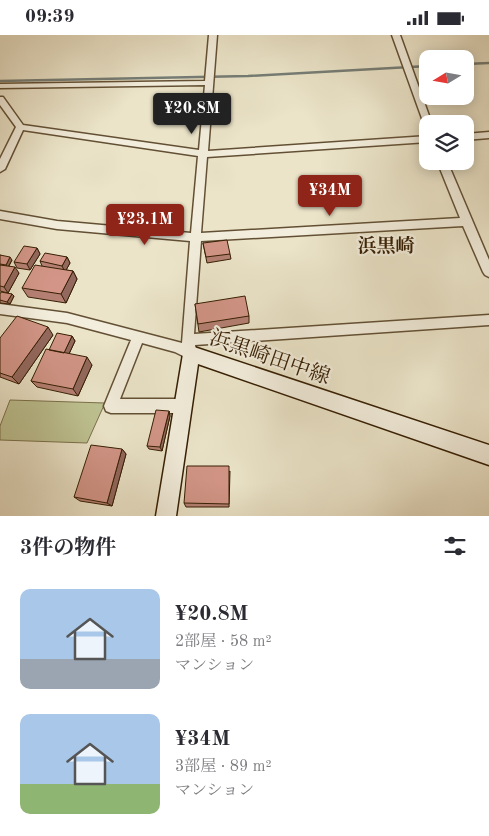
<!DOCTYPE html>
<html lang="ja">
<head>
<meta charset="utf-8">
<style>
  :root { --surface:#fff; --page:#f2f2f3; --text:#2b2b33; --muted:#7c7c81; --accent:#8f2418 }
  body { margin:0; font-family:"Old Standard TT","Noto Serif JP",serif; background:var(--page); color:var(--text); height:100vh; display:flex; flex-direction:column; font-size:19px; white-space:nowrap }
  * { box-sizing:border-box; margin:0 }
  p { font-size:16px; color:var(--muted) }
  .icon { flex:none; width:28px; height:28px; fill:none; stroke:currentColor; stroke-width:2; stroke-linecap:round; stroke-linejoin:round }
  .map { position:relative; height:481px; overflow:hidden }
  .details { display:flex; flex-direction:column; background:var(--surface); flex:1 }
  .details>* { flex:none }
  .needle { width:32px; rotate:259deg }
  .fabs { position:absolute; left:419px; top:15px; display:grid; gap:10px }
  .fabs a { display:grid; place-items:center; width:55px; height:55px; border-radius:10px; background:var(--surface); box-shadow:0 2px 12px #0003; font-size:25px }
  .price { position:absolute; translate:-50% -42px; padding:0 11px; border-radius:5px; background:var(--accent); color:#fff; font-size:16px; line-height:32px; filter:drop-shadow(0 1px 2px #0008) }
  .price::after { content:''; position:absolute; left:50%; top:30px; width:15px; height:11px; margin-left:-8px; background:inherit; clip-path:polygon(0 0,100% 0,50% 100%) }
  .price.on { background:#222; color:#fff }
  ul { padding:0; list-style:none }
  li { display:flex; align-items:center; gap:15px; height:125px; padding:0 20px }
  li span { display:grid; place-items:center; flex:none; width:140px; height:100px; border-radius:10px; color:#555 }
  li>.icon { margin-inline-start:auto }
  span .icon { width:60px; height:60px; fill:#fffc; stroke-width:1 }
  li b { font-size:21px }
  h2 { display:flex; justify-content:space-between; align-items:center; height:60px; padding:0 20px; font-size:21px }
  .status { display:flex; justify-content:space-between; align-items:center; height:35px; padding:0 25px; background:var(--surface); direction:ltr }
  .status svg { height:14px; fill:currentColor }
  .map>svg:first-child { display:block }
</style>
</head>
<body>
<div class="status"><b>09:39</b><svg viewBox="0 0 49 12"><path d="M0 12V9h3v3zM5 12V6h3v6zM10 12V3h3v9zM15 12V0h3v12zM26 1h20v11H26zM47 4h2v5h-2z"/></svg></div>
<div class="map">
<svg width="489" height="481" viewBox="0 0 489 481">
  <rect width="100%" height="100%" fill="#ebe4c9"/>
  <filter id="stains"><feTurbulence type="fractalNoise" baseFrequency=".004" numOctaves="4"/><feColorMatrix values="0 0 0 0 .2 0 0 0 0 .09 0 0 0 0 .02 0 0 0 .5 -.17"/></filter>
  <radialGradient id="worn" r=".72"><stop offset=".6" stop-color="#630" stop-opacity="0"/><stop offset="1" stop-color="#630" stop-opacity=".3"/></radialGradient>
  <path fill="#bec292" stroke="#7a704a" d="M10,365L105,368L87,408L0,405V391Z"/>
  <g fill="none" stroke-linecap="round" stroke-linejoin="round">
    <path stroke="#757d76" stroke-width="2.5" d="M465,29L489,28
      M0,46L248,41L428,31"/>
    <g stroke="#635034" stroke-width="3">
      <path id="minor" d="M209,0H217L208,116L428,101V107L207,122L201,198L460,183L437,126H447L489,225V242L485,240L483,237L463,191L201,206L194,299L489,280V290L195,310L197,319L195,323L191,325L175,317L142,308L120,364H183L188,366L190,371L188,376L183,378H111L106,376L104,371L131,305L67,288L0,279V269L67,278L182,308L190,206L57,194L0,184V176L57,186L191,198L198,121L23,95L5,134L0,137V124L16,92L0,70V62H3L23,90L199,115L205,50L0,53V49L205,46Z
        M392,0H400L432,89H428V92L424,89Z
        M489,97V103L465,105V99Z"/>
    </g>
    <g stroke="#361f03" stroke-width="3">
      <path id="secondary" d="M191,311L489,410V430L198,329L176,481H156L183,319L185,314Z"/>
    </g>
    <use href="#minor" fill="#f2eddc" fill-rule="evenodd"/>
    <use href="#secondary" fill="#f2eddc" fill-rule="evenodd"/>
  </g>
  <path fill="#b58074" stroke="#361f03" d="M203,208L230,219L231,224L207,228Z
    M37,213L40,219L30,235L17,233L14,227Z
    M0,220L12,225L9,231L19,238L8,258L0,256Z
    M67,222L70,228L66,235L73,236L77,244L66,268L28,262L22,253L42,231L40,226Z
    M0,259H12L14,261L10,269L0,268Z
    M195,269L249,281V288L199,297Z
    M53,300L19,349L0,342V303Z
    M72,301L75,306L69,319L92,330L78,361L37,352L31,346L49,315Z
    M169,376L170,381L162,416L149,414L147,411Z
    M122,414L126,419L112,471L80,466L74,462Z
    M230,436L229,472H186L184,468Z"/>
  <path fill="#93685e" stroke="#361f03" d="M37,213L40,219L30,235L27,229Z
    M10,222L12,225L8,232L6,230Z
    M67,222L70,228L65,237L62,231Z
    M15,232L19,238L8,258L4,252Z
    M73,236L77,244L66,268L61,259Z
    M12,259L14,261L10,269L7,267Z
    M48,292L53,300L19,349L12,342Z
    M72,301L75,306L66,325L63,320Z
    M87,322L92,330L78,361L73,354Z
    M169,376L170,381L162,416L160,412Z
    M122,414L126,419L112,471L107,468Z"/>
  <path fill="#d29587" stroke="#361f03" d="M227,205L230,219L206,222L203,208Z
    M24,211L37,213L27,229L14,227Z
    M45,218L67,222L62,231L40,226Z
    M0,220L10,222L6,230L0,229Z
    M0,230L15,232L4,252L0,251Z
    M35,230L73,236L61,259L22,253Z
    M1,257L12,259L7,267L0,265V259Z
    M245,261L249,281L198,289L195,269Z
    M17,281L48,292L12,342L0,338V303Z
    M57,298L72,301L64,318L49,315Z
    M46,314L87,322L73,354L31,346Z
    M156,375L169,376L160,412L147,411Z
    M91,410L122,414L107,468L74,462Z
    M187,431H229V469L184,468Z"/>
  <g text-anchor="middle" stroke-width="4.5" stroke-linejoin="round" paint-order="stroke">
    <g font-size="19" font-weight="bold" fill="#361f03" stroke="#f2eddc">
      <text x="386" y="217">浜黒崎</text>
    </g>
    <g font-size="21" fill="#361f03" stroke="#f2eddc">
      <text transform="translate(270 322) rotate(19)" y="7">浜黒崎田中線</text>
    </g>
  </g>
  <rect width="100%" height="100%" filter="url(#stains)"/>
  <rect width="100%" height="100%" fill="url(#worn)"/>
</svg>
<div class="fabs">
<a><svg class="needle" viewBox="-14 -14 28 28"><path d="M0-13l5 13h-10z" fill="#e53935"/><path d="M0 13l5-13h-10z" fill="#7c7c81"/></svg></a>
<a><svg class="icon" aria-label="layers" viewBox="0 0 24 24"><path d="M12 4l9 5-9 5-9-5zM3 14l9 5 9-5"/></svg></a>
</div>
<b class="price on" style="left:192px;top:100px">¥20.8M</b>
<b class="price" style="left:330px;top:182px">¥34M</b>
<b class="price" style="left:145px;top:211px">¥23.1M</b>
</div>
<section class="details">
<h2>3件の物件<svg class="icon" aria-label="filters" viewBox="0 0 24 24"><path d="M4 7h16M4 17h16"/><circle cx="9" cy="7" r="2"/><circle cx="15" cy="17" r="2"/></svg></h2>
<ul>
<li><span style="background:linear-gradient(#a9c7e8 70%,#9aa5b1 0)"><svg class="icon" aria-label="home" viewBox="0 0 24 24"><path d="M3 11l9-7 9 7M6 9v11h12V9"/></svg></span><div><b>¥20.8M</b><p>2部屋 · 58 m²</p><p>マンション</p></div></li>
<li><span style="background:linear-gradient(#a9c7e8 70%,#8fb573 0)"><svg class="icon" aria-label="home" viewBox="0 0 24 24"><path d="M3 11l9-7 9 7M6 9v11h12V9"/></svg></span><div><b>¥34M</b><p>3部屋 · 89 m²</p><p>マンション</p></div></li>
</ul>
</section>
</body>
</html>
